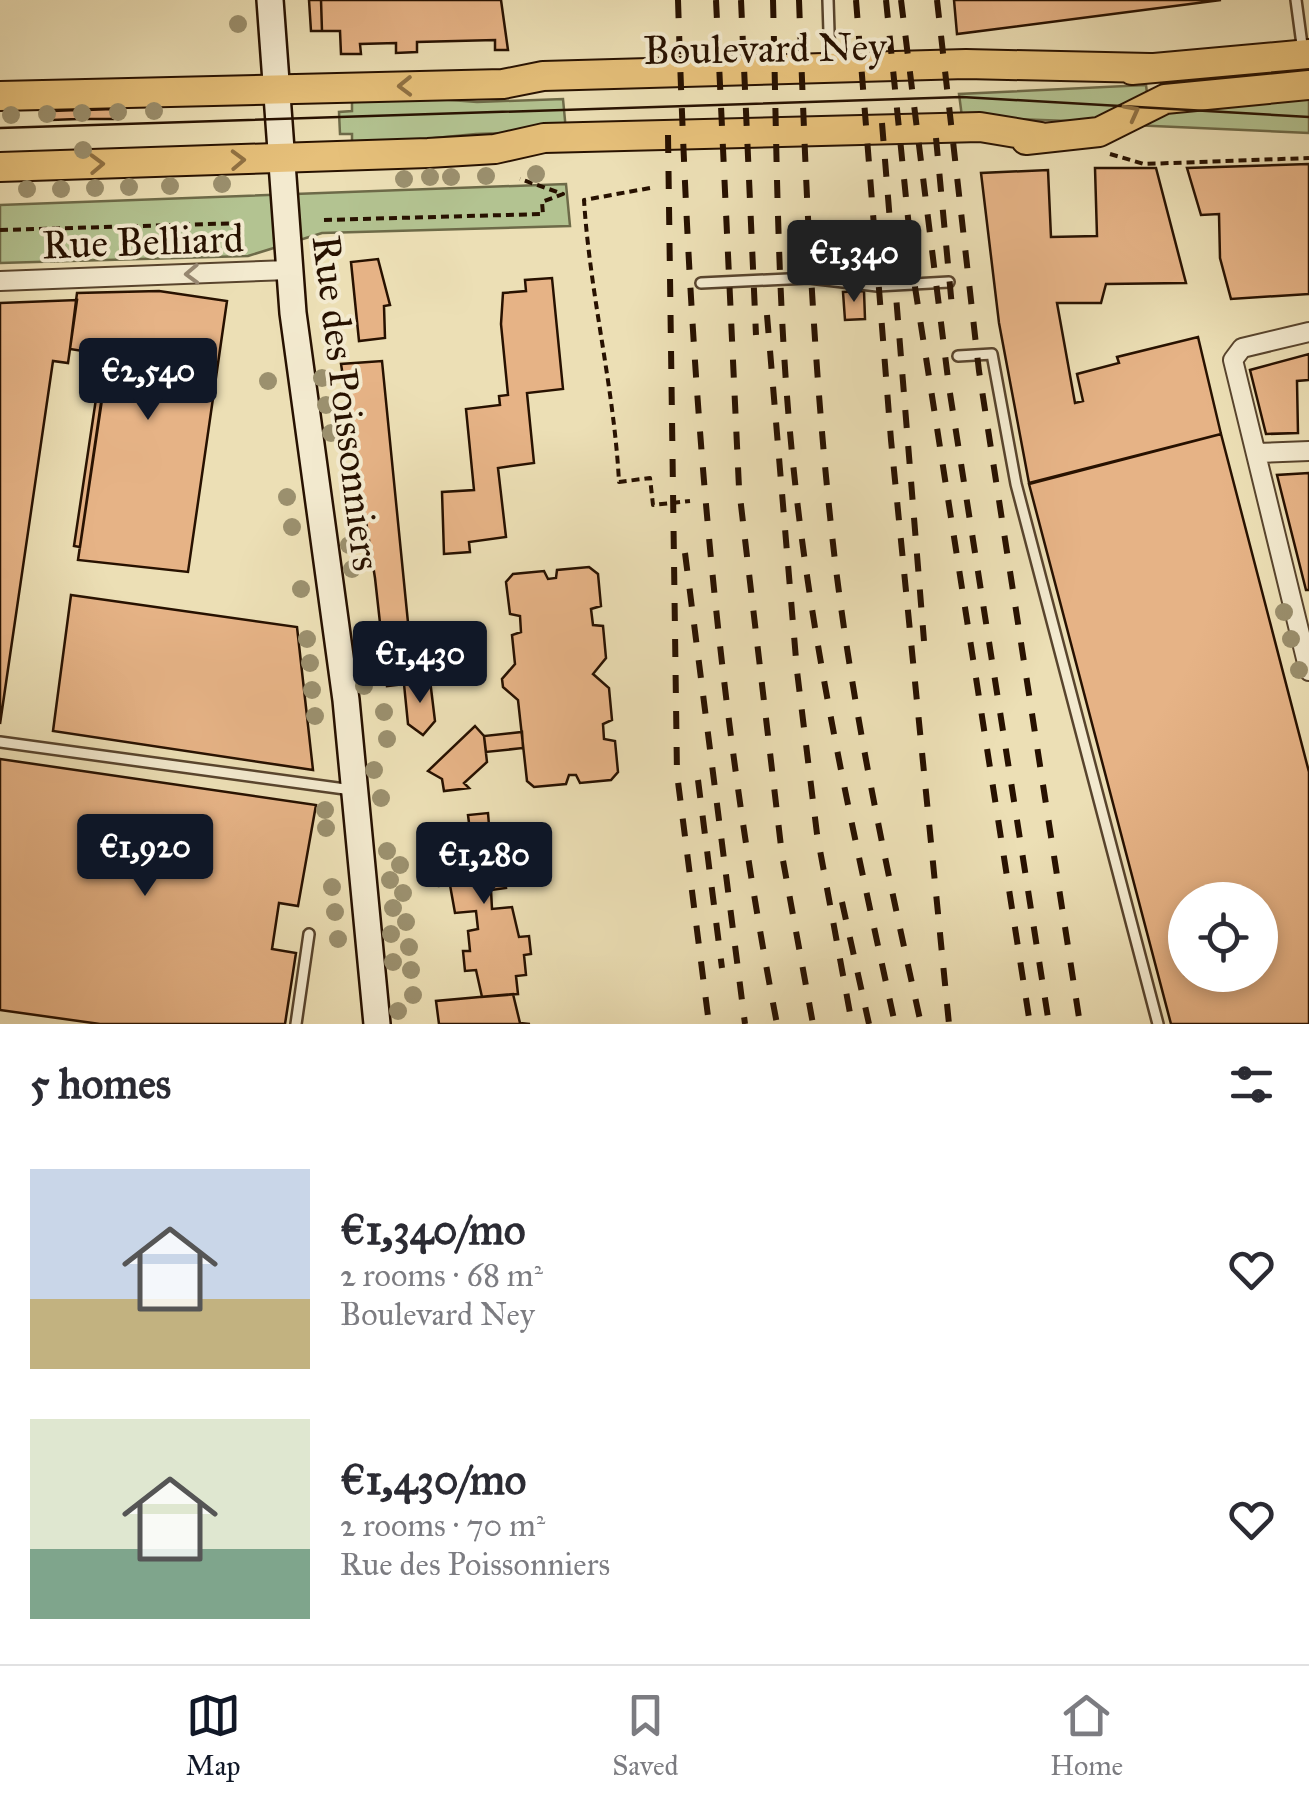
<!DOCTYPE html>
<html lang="en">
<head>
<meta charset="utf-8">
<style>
  :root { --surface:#fff; --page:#f7f7f7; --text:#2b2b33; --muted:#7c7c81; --line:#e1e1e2; --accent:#111827 }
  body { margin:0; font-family:"IM FELL Great Primer",serif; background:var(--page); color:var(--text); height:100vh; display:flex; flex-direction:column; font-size:38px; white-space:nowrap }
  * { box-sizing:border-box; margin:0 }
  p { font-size:32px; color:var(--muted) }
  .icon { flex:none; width:55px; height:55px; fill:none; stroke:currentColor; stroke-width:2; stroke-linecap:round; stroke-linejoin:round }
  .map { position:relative; height:1024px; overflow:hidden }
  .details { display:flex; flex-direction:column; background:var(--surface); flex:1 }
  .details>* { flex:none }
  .controls { position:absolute; left:1168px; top:882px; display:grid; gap:20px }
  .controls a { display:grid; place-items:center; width:110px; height:110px; border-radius:50%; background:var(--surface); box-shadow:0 5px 15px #0003; font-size:50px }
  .price { position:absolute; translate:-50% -85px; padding:0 22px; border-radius:10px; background:var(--accent); color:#fff; font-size:32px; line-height:65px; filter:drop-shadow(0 2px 5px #0008) }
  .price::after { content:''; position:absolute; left:50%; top:60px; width:30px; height:22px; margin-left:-15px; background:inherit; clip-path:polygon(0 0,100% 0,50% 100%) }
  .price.on { background:#222; color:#fff }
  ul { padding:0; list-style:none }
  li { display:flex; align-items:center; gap:30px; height:250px; padding:0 30px }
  li span { display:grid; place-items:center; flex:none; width:280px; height:200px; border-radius:0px; color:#555 }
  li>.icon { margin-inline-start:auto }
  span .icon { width:120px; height:120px; fill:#fffc; stroke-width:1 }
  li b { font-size:42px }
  h2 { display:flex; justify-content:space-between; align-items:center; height:120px; padding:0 30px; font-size:42px }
  .menu { display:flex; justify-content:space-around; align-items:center; height:140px; border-top:2px solid var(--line); background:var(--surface); font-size:28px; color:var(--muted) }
  .menu a { display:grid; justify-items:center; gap:5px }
  .menu .on { color:var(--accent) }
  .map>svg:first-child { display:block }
</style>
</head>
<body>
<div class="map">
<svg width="1309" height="1024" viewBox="0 0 1309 1024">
  <rect width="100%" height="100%" fill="#ecdfb5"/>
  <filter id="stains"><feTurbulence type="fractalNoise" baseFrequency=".002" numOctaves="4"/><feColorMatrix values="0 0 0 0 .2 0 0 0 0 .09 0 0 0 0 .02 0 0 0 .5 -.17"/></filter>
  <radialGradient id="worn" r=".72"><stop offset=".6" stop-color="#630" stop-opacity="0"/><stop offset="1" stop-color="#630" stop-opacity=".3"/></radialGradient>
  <path fill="#b3c391" stroke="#6d6a48" stroke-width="2.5" d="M1146,85L1147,93L1094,122L962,117L959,94Z
    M1309,95V133L1131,125L1156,114Z
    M425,98L477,102L563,99L566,131L476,134L352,146V134H340L339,112L352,111V100Z
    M566,184L570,226L322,233L248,256L0,263V205Z"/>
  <path fill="#e6b386" stroke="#271100" stroke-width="2.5" fill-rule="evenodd" d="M309,0H321L322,31H311Z
    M321,0H501L508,50H495V40L417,42V52L396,53V43L360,44L361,54H341L340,31H322Z
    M954,0H1221L957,34Z
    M112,109L113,119H88L87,110Z
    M77,110V119L52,120V111Z
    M1309,164V294L1231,299L1220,258L1219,214L1201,215L1187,168Z
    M1095,168H1156L1186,283L1106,284L1101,303H1057L1075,403L1083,401L1077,374L1119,363L1117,357L1198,337L1221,434L1029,483L999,323L981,173L1048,170L1051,237L1097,236Z
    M378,259L390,305L384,306L385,338L359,341L351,262Z
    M552,278L563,389L527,393L534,463L498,468L506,537L469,542L470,552L444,554L442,492L474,490L466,409L500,405L499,396L508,395L501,324L503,293L526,291L525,280Z
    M159,291L227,301L188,572L78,560L108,355L70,349L77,293Z
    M864,291L865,319L845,320L843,292Z
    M77,300L68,363L53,361L0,724V303Z
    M1309,354V380L1297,381L1298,433L1266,434L1250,370Z
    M382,361L414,683L387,686L375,578L341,364Z
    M100,372L106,373L80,547L74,546Z
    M1221,434L1309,772V1024H1171L1029,484ZM1185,900H1260V975H1185Z
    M1309,473V590H1306L1277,475Z
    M589,567L598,574L601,606L591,609L593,625L603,626L606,658L593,674L609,688L612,720L603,724L604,739L615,741L618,772L611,780L580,783L576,775H569L566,784L534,787L527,781L518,700L503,687L502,679L515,664L512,635L521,632L520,616L510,614L506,582L513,574L544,571L548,579L556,578L557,570Z
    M71,595L297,627L313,770L53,731Z
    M430,680L435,721L423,735L408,724L404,684Z
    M475,726L484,736L487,762L464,783L469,788L444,791L442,779L428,771Z
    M522,732L523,748L486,752L484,736Z
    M0,759L316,805L298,906L279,903L272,949L296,953L285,1024H100L0,1010Z
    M488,813L491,850L502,848L506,888L491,890L492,909L512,907L519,937L529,936L531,954L524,955L526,975L516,976L518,994L482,997L476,970L465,971L463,951H470L468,931L478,929L476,911L455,913L450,885L439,886L437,865H443L441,846L451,845L449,825L469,823L468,815Z
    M513,994L520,1023L530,1024H439L436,1001Z"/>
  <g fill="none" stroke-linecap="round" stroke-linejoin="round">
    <g stroke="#58442d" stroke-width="14">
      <path id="lane" d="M828,0L830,65
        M1296,0L1303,52
        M701,283L809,278L877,286L949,282
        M958,356L992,354L1016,484L1158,1024
        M0,742L352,790
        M296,1024L309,934"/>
    </g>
    <g stroke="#58442d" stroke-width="22">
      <path id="street" d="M0,281L289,270
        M1309,332L1242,348L1233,360L1309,671
        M1257,453L1309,451"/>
    </g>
    <g stroke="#271100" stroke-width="30">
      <path id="secondary" d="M270,0L293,313L346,700L377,1024"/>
    </g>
    <g stroke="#271100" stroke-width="32">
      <path id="primary" d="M1132,70L1309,54
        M0,96L503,84L543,76L966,64L1150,68
        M1026,140L1099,132L1165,99L1309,85
        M0,167L428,153L495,149L544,138L980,127L1041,137"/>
    </g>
    <path stroke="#271100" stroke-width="4" stroke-dasharray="8 5" stroke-linecap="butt" d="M1110,154L1144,164L1309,158
      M650,188L584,200C590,295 614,387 619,482L650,478L653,505L690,501
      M324,220L543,214L542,202L563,194L520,179
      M0,230L244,223"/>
    <use href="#lane" stroke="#f3eacf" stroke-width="9"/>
    <use href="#street" stroke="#f3eacf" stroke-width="18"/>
    <use href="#secondary" stroke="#f3eacf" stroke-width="25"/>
    <use href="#primary" stroke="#e6c07a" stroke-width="28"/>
    <path stroke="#271100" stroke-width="2.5" d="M0,128L962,97L1309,117"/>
    <path stroke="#271100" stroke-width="6" stroke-dasharray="18 18" stroke-linecap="butt" d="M678,0C689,349 711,681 777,1024
      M716,0L739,488L782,855L813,1024
      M741,0L756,335
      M773,0C777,155 777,309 793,463C812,652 855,839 895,1024
      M799,0C806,188 813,374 835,561C854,717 887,871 921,1024
      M856,0L891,440L949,1024
      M886,0L915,287L1030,1024
      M901,0L949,387L1049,1024
      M937,0L979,371L1080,1024
      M882,123L924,641
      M668,135L677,774L709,1024
      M936,138L952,307
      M767,315L797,671L817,834L852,1024
      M685,553L745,1024
      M698,780L722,968
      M842,902L869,1024"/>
  </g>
  <g fill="#9b906e">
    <circle cx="238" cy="24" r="9"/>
    <circle cx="154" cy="111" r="9"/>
    <circle cx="118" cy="112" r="9"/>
    <circle cx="82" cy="113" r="9"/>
    <circle cx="47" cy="114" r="9"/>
    <circle cx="11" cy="115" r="9"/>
    <circle cx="83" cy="150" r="9"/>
    <circle cx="536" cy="174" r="9"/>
    <circle cx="486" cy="176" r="9"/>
    <circle cx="430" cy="177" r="9"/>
    <circle cx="451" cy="177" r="9"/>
    <circle cx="404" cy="179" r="9"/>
    <circle cx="222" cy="184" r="9"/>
    <circle cx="170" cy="186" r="9"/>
    <circle cx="129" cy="187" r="9"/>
    <circle cx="95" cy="188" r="9"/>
    <circle cx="27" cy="189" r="9"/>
    <circle cx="61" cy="189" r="9"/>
    <circle cx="322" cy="378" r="9"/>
    <circle cx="268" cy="381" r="9"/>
    <circle cx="326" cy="405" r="9"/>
    <circle cx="331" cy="433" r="9"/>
    <circle cx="287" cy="497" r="9"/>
    <circle cx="292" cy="527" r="9"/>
    <circle cx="349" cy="545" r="9"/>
    <circle cx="352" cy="569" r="9"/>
    <circle cx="301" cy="589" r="9"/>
    <circle cx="1284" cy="612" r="9"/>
    <circle cx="307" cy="639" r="9"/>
    <circle cx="1291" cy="639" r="9"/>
    <circle cx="310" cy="663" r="9"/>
    <circle cx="1299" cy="670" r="9"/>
    <circle cx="364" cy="686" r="9"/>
    <circle cx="312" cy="690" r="9"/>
    <circle cx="384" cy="712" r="9"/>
    <circle cx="315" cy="716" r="9"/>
    <circle cx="387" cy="739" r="9"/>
    <circle cx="374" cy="770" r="9"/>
    <circle cx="381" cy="798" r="9"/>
    <circle cx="325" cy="810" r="9"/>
    <circle cx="326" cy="828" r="9"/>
    <circle cx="387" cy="851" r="9"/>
    <circle cx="400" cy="865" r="9"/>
    <circle cx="390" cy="880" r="9"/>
    <circle cx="332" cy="887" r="9"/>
    <circle cx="403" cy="893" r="9"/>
    <circle cx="393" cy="908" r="9"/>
    <circle cx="335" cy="912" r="9"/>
    <circle cx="406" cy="922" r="9"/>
    <circle cx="391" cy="934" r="9"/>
    <circle cx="338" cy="939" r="9"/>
    <circle cx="409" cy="947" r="9"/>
    <circle cx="393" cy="962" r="9"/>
    <circle cx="411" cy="970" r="9"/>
    <circle cx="413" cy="995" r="9"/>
    <circle cx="398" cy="1011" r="9"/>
  </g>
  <defs><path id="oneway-chevron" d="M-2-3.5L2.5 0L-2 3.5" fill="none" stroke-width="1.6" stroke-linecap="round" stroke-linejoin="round" transform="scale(2.5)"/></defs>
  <g stroke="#907143">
    <use href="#oneway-chevron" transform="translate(405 86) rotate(179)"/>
    <use href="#oneway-chevron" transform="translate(1132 112) rotate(-28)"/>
    <use href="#oneway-chevron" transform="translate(238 160) rotate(-2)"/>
    <use href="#oneway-chevron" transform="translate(97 164) rotate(-2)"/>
  </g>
  <use stroke="#978872" href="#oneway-chevron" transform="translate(192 274) rotate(178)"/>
  <g text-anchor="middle" stroke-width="8" stroke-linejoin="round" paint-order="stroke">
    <g font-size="40" fill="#271100" stroke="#f3eacf">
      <text transform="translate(765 48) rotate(-1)" y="14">Boulevard Ney</text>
      <text transform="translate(143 241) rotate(-2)" y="14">Rue Belliard</text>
      <text transform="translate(347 403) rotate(83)" y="14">Rue des Poissonniers</text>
    </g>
  </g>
  <rect width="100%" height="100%" filter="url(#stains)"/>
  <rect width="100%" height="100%" fill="url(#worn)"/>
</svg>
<div class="controls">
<a><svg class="icon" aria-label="locate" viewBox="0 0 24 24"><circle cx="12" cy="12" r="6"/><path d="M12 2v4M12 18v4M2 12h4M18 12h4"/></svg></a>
</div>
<b class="price on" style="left:854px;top:305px">€1,340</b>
<b class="price" style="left:148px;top:423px">€2,540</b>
<b class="price" style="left:420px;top:706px">€1,430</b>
<b class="price" style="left:145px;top:899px">€1,920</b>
<b class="price" style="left:484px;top:907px">€1,280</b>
</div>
<section class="details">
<h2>5 homes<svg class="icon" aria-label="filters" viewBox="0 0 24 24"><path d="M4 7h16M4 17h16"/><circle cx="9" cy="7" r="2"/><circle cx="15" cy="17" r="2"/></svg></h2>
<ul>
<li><span style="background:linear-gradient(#c9d6e8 65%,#c2b280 0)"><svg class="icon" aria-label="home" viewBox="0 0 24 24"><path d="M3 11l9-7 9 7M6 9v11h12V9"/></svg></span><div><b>€1,340/mo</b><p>2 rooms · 68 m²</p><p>Boulevard Ney</p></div><svg class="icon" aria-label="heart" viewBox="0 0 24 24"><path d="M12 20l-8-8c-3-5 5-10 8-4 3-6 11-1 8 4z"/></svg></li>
<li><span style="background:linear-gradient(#dfe7d0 65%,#7fa58c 0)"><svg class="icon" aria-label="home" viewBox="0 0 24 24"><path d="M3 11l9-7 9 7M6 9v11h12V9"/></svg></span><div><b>€1,430/mo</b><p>2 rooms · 70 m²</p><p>Rue des Poissonniers</p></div><svg class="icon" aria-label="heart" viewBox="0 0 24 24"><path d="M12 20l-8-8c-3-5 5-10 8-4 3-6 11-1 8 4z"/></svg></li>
</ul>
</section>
<nav class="menu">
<a class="on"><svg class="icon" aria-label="map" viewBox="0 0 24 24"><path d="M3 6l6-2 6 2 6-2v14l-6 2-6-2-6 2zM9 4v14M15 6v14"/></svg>Map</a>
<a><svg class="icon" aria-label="saved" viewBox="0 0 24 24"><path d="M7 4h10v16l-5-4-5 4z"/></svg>Saved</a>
<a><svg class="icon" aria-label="home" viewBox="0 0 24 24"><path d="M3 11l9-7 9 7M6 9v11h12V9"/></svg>Home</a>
</nav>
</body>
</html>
